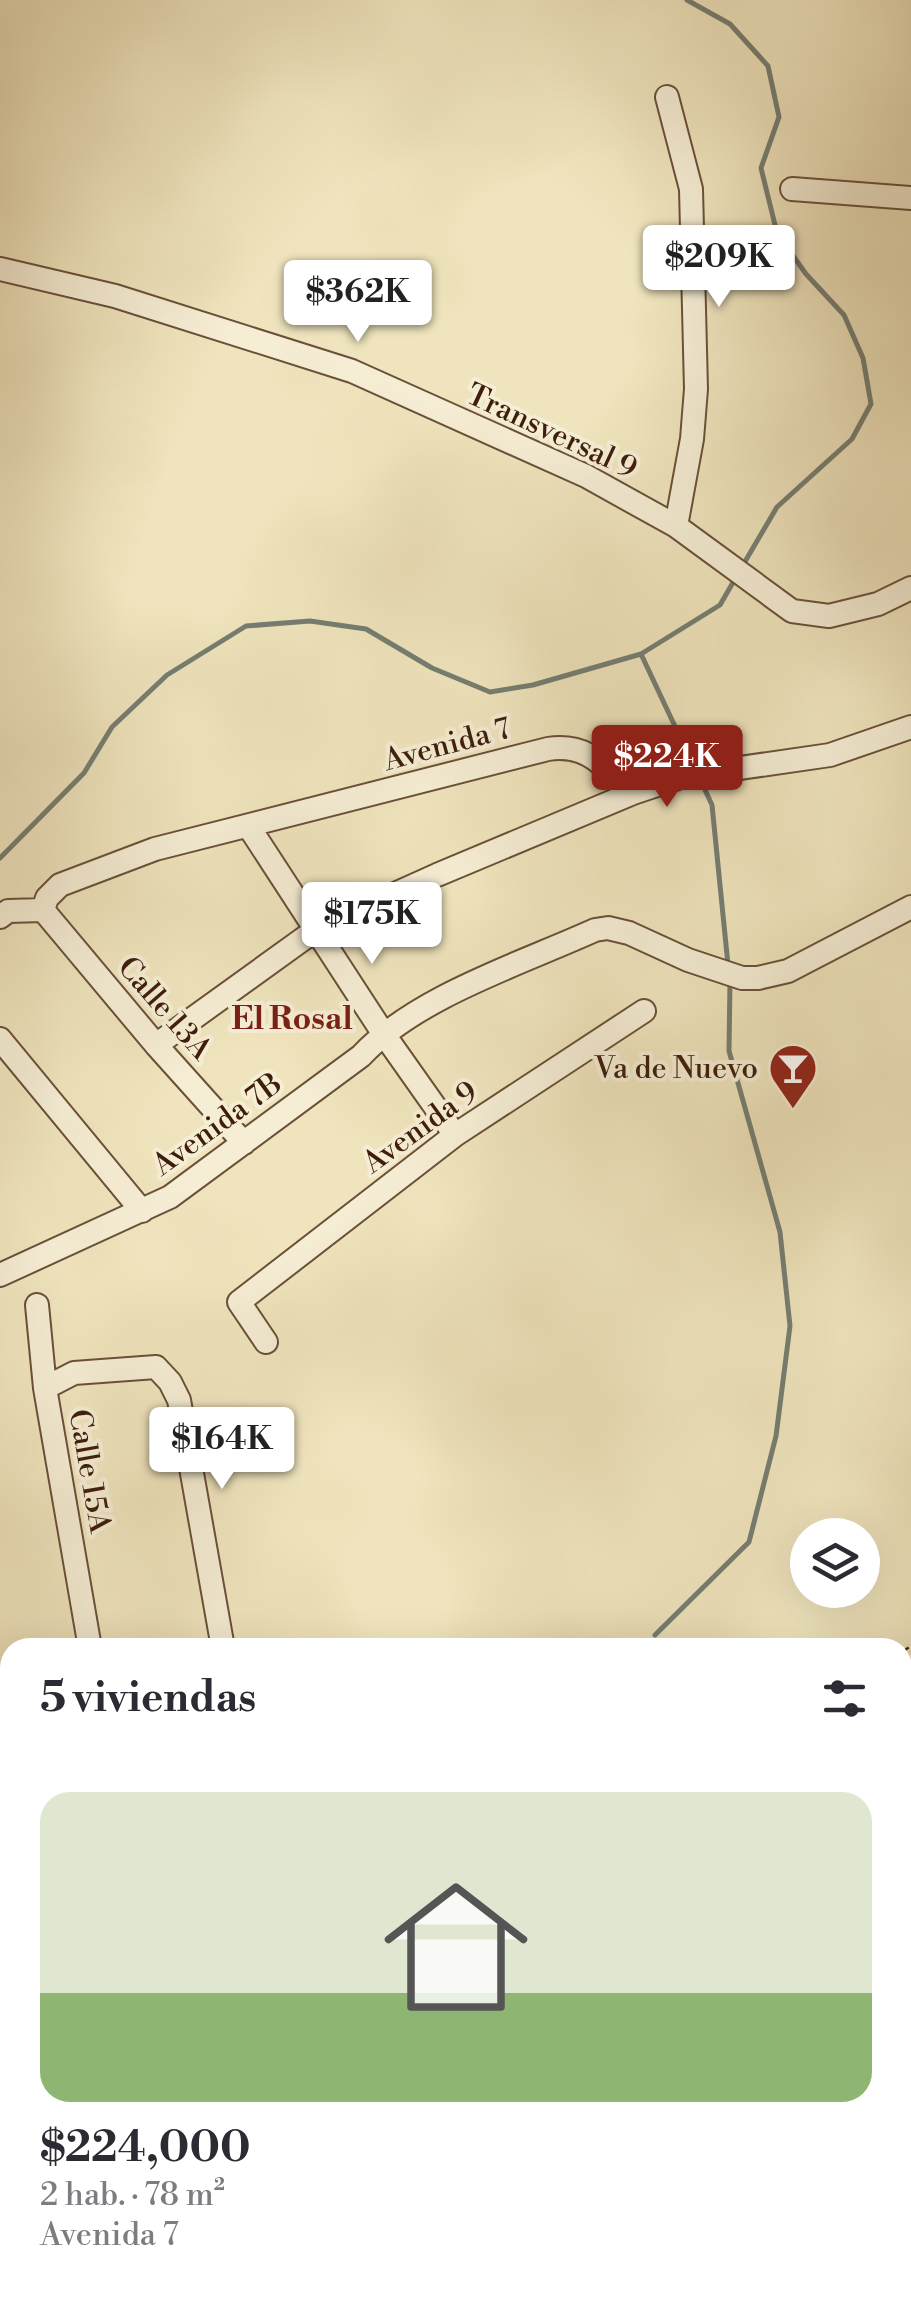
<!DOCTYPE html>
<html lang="es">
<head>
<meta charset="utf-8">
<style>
  :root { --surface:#fff; --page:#f2f2f3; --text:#2b2b33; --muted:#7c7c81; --line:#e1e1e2; --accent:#8f2418 }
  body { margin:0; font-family:"Libre Bodoni",serif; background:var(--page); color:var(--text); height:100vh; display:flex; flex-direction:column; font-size:38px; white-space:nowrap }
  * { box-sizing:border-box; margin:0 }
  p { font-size:32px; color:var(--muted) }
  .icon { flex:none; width:55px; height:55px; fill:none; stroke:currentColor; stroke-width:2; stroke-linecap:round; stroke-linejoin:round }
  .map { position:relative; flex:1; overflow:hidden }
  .details { position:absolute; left:0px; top:1638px; width:912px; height:672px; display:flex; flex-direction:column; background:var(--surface); border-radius:30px 30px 0 0; box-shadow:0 10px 40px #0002 }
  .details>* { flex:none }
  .buttons { position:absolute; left:790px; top:1518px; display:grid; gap:20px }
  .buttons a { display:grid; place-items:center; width:90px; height:90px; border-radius:50%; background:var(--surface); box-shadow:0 10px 40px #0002; font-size:50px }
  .price { position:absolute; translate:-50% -85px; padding:0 22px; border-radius:10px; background:#fff; color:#222; font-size:32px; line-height:65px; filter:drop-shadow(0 2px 5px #0008) }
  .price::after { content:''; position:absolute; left:50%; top:60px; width:30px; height:22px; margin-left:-15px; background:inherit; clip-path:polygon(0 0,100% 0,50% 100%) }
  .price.selected { background:var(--accent); color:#fff }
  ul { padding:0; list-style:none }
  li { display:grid; align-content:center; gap:20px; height:530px; padding:0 40px }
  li+li { border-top:2px solid var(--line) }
  li span { display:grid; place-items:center; height:310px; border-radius:30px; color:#555 }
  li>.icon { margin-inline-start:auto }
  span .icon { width:180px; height:180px; fill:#fffc; stroke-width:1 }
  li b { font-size:42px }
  h2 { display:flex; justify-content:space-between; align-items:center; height:120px; padding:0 40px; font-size:42px }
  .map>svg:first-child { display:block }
</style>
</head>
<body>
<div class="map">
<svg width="911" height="2308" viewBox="0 0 911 2308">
  <rect width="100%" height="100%" fill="#efe4bd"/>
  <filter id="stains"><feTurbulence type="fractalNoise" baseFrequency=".002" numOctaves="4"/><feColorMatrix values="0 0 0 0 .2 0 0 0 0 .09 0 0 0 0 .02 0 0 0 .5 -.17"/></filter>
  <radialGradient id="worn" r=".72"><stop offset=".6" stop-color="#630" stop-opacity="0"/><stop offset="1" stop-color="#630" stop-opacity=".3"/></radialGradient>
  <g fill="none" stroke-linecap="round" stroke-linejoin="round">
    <path stroke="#757e72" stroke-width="5" d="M687,0L730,24L768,66L779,117L761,168L777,233L806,274L844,315L863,358L871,404L852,439L777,507L743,565
      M641,654L695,769
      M700,779L712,805L728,965
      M0,858L84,773L112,727L167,675L246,626L310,621L366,629L432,668L490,692L533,685L641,654L720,605L735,579
      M655,1635L749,1542L776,1436L790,1326L780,1232L729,1051L730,981"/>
    <g stroke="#6a5038" stroke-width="26">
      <path id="minor" d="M667,97L691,189L696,389L692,439L676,526
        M792,189L911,198
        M0,269L115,296L352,371L586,476L676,526L792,611L829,616L878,604L911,588
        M249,827L383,1033L455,1135
        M43,910L47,898L60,885L155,849L548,749C589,743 604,767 633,793
        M43,910L156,1045L244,1143
        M0,917L8,911L43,910
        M0,1039L142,1211
        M156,1045L317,929L437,875L633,793L684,776L830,755L911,727
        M0,1275L170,1197L361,1056C416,997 520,964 595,930L608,928L629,933L688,960L742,978H758L788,971L911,907
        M37,1305L45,1388L90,1648
        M266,1342L239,1302L455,1135L644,1011
        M45,1388L74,1373L156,1367L170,1382L179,1400L223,1648
        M0,1800L10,1856
        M902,1840L911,1836
        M902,2088L911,2122
        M0,2176L10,2172
        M157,2300L159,2308
        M405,2300L408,2308
        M705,2300L707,2308
        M85,2308L97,2300"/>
    </g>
    <g stroke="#3e1e0b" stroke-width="34">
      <path id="major" d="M0,1993H10"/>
    </g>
    <g stroke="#3e1e0b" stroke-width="36">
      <path id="highway" d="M902,1712L911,1706
        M0,2302L10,2296"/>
    </g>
    <path stroke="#3e1e0b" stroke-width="2.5" stroke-dasharray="8 5" stroke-linecap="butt" d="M902,1652L911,1646"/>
    <use href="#minor" stroke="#f5edd4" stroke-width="22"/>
    <use href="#major" stroke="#e8c27e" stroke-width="30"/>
    <use href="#highway" stroke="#e8c27e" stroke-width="32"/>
  </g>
  <defs>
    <g id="bar-pin" transform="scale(2.5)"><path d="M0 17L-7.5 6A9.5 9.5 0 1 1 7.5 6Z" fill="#8f2418" stroke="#f5edd4"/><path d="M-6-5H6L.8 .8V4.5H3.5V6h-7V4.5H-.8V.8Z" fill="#fff"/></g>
  </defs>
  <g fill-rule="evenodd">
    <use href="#bar-pin" x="793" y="1068"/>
  </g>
  <g text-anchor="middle" stroke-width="8" stroke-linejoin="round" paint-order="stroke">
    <g font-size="30" fill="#3e1e0b" stroke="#f5edd4">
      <text transform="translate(552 431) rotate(25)" y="10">Transversal 9</text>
      <text transform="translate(447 744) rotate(-15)" y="10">Avenida 7</text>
      <text transform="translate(165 1008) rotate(49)" y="10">Calle 13A</text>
      <text transform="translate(217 1124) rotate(-36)" y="10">Avenida 7B</text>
      <text transform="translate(420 1127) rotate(-36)" y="10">Avenida 9</text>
      <text transform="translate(90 1471) rotate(80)" y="10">Calle 15A</text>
    </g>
    <g font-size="30" fill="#3e1e0b" stroke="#f5edd4" text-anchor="end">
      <text x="758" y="1078">Va de Nuevo</text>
    </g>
    <g font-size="32" font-weight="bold" fill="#7a1f14" stroke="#f5edd4">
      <text x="292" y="1029">El Rosal</text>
    </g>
  </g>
  <rect width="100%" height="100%" filter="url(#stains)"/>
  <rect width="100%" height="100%" fill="url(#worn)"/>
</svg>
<div class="buttons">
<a><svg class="icon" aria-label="layers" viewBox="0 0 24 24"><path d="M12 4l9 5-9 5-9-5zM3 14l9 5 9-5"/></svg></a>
</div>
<b class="price" style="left:719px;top:310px">$209K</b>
<b class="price" style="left:358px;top:345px">$362K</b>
<b class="price selected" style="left:667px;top:810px">$224K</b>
<b class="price" style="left:372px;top:967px">$175K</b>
<b class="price" style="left:222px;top:1492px">$164K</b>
<section class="details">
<h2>5 viviendas<svg class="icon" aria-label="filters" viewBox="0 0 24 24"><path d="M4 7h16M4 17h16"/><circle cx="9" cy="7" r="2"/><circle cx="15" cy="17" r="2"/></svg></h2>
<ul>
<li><span style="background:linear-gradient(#dfe7d0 65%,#8fb573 0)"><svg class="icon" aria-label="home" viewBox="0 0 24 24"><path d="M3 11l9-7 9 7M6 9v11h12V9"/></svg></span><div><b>$224,000</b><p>2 hab. · 78 m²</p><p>Avenida 7</p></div></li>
</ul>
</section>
</div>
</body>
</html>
